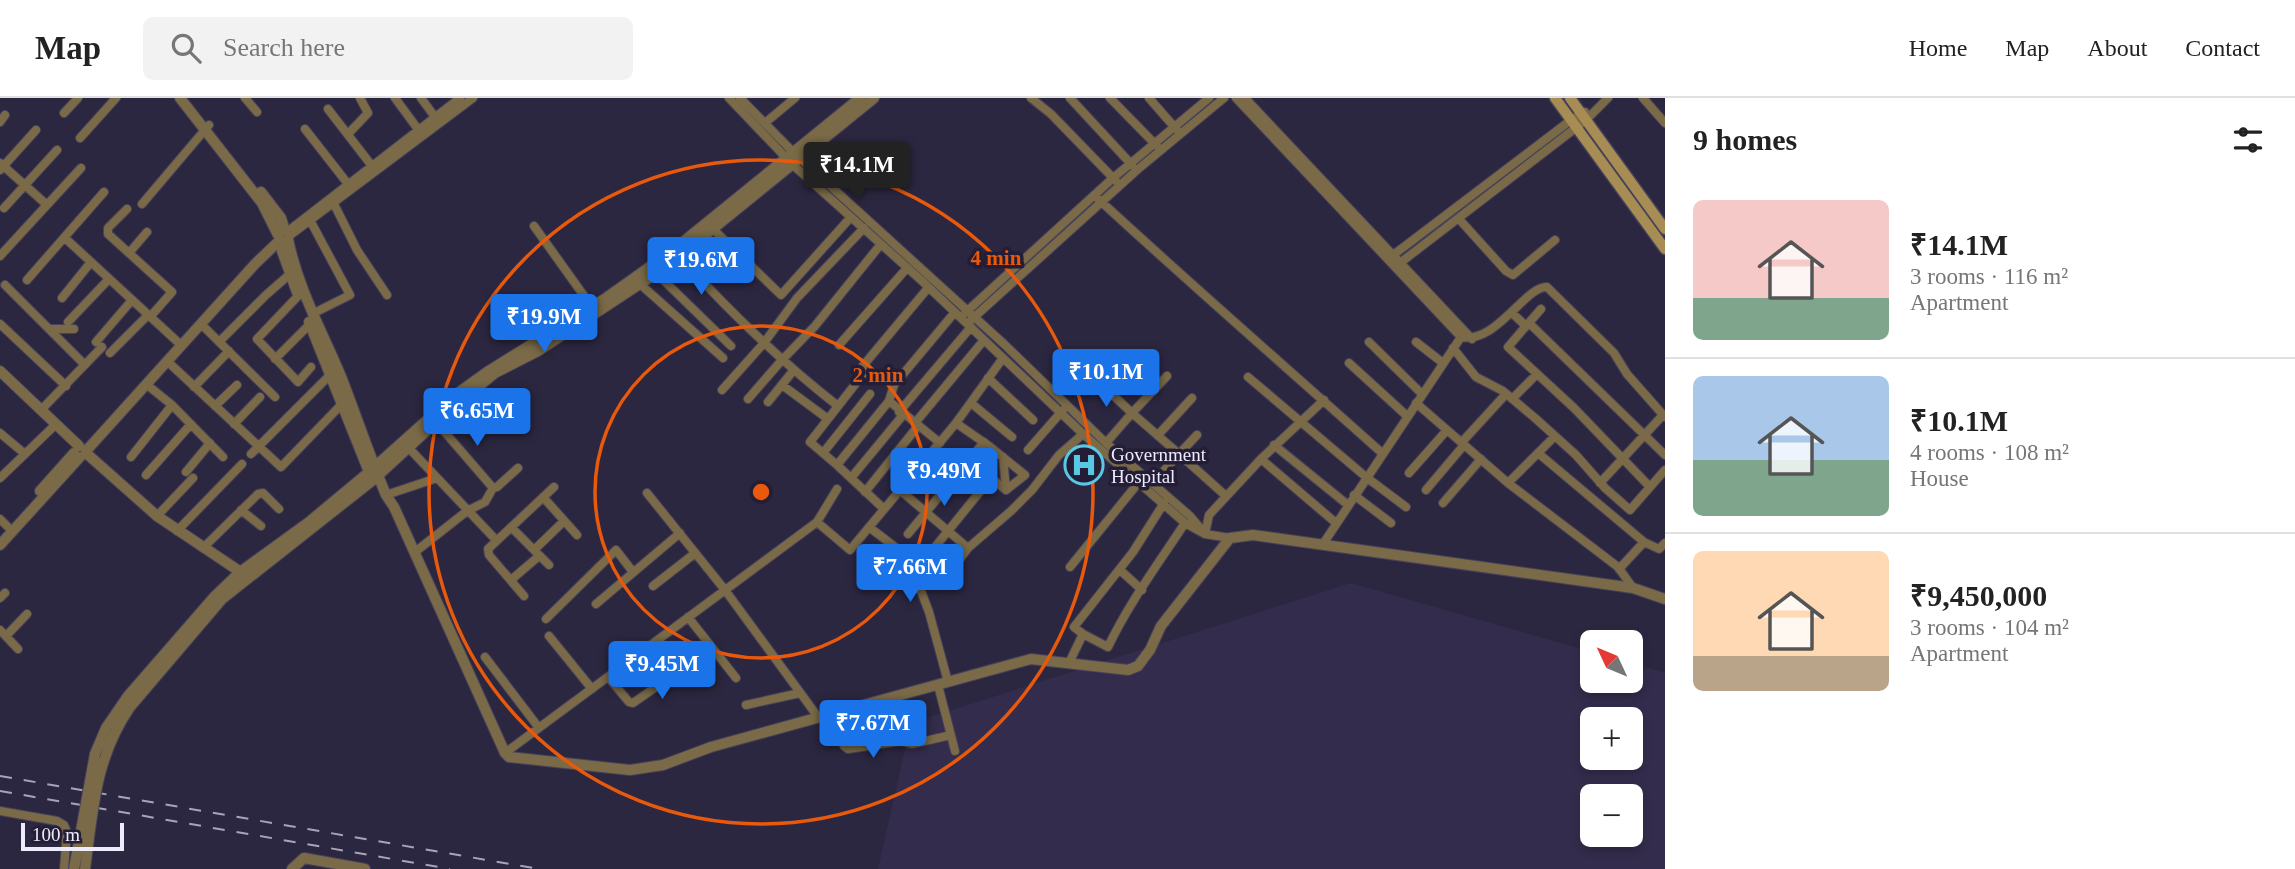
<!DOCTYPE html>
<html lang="en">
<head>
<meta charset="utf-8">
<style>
  :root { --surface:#fff; --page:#f2f2f2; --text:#222; --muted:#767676; --line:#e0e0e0; --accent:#1a73e8 }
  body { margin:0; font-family:Georgia,serif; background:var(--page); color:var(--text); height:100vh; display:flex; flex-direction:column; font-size:26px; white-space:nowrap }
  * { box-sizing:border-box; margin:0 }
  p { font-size:23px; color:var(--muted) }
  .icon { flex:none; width:38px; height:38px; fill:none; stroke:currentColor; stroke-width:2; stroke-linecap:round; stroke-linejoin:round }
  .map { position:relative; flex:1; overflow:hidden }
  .panel { display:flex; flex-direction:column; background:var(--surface); width:630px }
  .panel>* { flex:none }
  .needle { width:46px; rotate:314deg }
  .buttons { position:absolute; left:1580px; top:532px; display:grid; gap:14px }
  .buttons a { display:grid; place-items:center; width:63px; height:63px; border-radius:10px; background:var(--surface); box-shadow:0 4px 10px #0003; font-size:35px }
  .scale { position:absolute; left:21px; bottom:18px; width:103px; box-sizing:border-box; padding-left:7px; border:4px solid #eeebfc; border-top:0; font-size:19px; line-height:24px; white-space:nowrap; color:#eeebfc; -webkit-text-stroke:5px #231d36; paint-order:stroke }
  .price { position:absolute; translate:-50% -60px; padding:0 16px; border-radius:7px; background:var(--accent); color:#fff; font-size:23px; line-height:46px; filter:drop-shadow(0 2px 4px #0008) }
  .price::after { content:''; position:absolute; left:50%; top:42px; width:21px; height:16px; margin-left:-10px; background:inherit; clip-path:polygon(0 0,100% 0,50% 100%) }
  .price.active { background:#222; color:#fff }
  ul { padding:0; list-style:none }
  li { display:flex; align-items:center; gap:21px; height:175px; padding:0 28px }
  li+li { border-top:2px solid var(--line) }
  li span { display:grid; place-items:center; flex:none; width:196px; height:140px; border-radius:10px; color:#555 }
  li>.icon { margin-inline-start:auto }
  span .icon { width:84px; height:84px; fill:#fffc; stroke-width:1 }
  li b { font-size:30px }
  h2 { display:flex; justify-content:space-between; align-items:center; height:84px; padding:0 28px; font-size:30px }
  header { display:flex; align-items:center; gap:42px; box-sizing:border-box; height:98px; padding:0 35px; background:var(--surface); border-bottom:2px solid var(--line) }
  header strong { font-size:33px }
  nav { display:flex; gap:38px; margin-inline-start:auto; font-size:24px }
  .search { width:490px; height:63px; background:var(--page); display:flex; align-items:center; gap:18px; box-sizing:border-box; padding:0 24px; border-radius:10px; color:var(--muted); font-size:26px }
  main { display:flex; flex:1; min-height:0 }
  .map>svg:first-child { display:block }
</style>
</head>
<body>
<header>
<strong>Map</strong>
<div class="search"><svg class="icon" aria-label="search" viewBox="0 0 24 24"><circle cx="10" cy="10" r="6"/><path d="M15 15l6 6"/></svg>Search here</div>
<nav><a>Home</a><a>Map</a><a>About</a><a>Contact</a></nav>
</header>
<main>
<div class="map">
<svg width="1665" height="771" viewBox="0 0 1665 771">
  <rect width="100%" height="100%" fill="#2c2740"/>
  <path fill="#332c4c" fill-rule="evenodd" d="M1351,485L1592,554V583H1631V565L1665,575V771H878L911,625ZM1592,621H1631V660H1592ZM1592,698H1631V737H1592Z"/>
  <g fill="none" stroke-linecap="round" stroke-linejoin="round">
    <g stroke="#47425a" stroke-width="10">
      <path id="minor" d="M245,0L257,14
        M395,0L420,34
        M421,0L435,19
        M729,0L793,67L921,182L1083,336L1185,425L1205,436L1230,440
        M740,0L793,54L1004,246L1106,345L1190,418L1201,431
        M1031,0L1051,16L1116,83
        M1070,0L1132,67
        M1110,0L1157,48
        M1149,0L1177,32
        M1236,0L1461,239C1497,246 1525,188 1547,189L1614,255L1627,276L1665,319
        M1245,0L1472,241
        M1643,0L1665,25
        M328,11L372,68
        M64,15L78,0
        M0,24L5,17
        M765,25L795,0
        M305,31L348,86
        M348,36L368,15L360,0
        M80,40L116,0
        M0,65L46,106
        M0,72L36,32
        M1094,97C1189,185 1286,269 1382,355
        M142,106L209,27
        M334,106L357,152L387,197
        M4,110L57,52
        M127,111L108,130V136L172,194L150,219
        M1459,121L1506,173L1513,177L1555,142
        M311,124L350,197L312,216
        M534,128L592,209
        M713,131L781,197L851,119
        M287,134L460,0
        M289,138L473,0
        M65,140L181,247
        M129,155L147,134
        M0,158L81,70
        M679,158C729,213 780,263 838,308
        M1388,161L1571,22L1585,14
        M1396,168L1586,22L1608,0
        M653,172L731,248
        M27,182L104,94
        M640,186L723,260
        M5,187L85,267
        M928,190L862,269L864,275L810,344L837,367L889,303L940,345
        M298,198L257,241L298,284L311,269
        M62,200L91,164
        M965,215L1113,80L1209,0
        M1512,215L1526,228L1508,249L1574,310L1650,389
        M971,222L1137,72L1224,0
        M68,224L109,181
        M1529,225L1665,357
        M0,226L66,288
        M201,226L275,299
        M1527,227L1541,211
        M50,231H74
        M96,244L132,202
        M219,244L266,197L290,176
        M1369,244L1422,296
        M1416,244L1443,265
        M839,247L907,170
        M1453,250L1476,279L1503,293L1535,320L1576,357L1605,390L1630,412L1665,372
        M110,255L148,217
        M275,261L310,226
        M167,263L281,369L341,307
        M1349,265L1407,318
        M1248,279L1366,379L1406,409
        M988,280L1033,322
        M1100,285L1132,315L1167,278
        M146,286L172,307L223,359
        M782,287L828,321
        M194,289L229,253
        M722,292L764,245L797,200L864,130
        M1110,296L1144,260
        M748,301L782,262L815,228L881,146
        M1512,301L1537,276
        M1324,302L1261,361L1336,425
        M889,303L894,287L955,214
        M768,304L793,273
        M971,305L1012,339
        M1416,305L1508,385L1618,469L1633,490
        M215,308L237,287
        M41,312L102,249
        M899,314L971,229
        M436,324L493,390L497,389L518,370
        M915,325L984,242
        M234,326L260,299
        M0,335L25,356
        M1158,337L1192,300
        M1197,337L1179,356L1226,398
        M1462,344L1506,296
        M1106,345L1132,315L1179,356L1153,385
        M405,346L496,442
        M1274,347L1348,407
        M1028,352L1063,312
        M823,355L870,296
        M1538,355L1644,444
        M251,356L334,273
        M131,359L172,307
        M1003,359L1006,392
        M837,367L884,411
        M186,374L210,345
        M1409,375L1447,332
        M146,377L191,326
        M0,380L52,330
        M851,380L903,317
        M1508,385L1555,338
        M1600,385L1663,317
        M1426,392L1464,347
        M901,393L968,450
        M865,394L918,328
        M647,395L725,492L818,619
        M386,397L437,380
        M1354,397L1391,425
        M543,399L577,437
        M1443,405L1481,361
        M241,412L261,428
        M157,418L193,380
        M0,421L8,429
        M817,424L850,452L956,325L1003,260
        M511,429L549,467
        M869,429L908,459L929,514L948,584
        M177,433L242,366
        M908,436L984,344
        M1205,436L1209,417L1261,361
        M1323,446L1463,236
        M203,450L258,396L263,395L279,411
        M534,452L564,423
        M415,454L467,413L485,404L493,390
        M931,454L991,380L1006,392L1025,377L989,348L956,325
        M1070,469L1139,384
        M1619,471L1644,444L1659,451L1665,445
        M1120,472L1142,492
        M950,474L968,450L1011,413L1032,392L1059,357L1083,336
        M511,482L539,458
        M653,488L694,456
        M524,498L489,457L488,451L554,389
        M0,500L5,495
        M596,506L680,435
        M688,519L736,580
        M546,521L616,452L633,474
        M0,532L18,551
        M1083,536L1074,529L1133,454L1164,405
        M6,538L27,516
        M549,538L592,591
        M485,559L539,630
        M1069,565L1083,536L1108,549C1129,505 1158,466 1185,425
        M608,579L629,604L633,605L669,580L671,571L651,547
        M938,587L955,653
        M746,607L800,595
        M833,615L844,648L848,651L901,643L912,646L951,637
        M505,655L817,424L837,391
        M0,713L57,723L64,727L67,734L64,771"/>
    </g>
    <g stroke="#47425a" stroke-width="12">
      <path id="tertiary" d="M180,0L262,105L278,137
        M261,94L281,120L285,133
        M288,141C298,191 323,235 342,281C357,320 370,359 386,397L394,409L505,655L509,659L630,672L663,667L711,649L1031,561L1128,572L1138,568L1150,552L1161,528L1230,440L1253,437L1633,490L1665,501
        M281,143L282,153L298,197
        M309,224L371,379
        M0,273L79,348
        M86,353L255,166L280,142
        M86,355L157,418L245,477
        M40,393L74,355
        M0,447L80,359
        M215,498L240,474L309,424L369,374L455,297L487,274L606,200L672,153L860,0
        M222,501L373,382L436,324L495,275L538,253L667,168L874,0
        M292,771L304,760L365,771"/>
    </g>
    <g stroke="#47425a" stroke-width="13">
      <path id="secondary" d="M1555,0L1665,151
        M1570,0L1665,131"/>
    </g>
    <use href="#minor" stroke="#7a6a47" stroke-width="8"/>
    <use href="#tertiary" stroke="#7a6a47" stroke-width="10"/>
    <use href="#secondary" stroke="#a78d53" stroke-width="10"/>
    <path stroke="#a8a4b8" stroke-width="2" stroke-dasharray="12 12" stroke-linecap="butt" d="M0,678L539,771
      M0,693L450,771"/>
    <g stroke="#47425a" stroke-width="12" stroke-linecap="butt">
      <path id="tertiary-bridge" d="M74,771L95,656L106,630L128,598L215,498
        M85,771C93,712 95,660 130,609L222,501"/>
    </g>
    <use href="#tertiary-bridge" stroke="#7a6a47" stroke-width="10"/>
  </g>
  <g fill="none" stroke="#e8590c" stroke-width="3.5">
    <circle cx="761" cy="394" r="166"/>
    <circle cx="761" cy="394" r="332"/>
  </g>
  <defs>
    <g id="hospital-ring" transform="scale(2.0125)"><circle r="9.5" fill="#231d36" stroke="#59c8e5" stroke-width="1.5"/><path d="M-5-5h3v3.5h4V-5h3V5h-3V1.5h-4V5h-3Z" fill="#59c8e5"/></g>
  </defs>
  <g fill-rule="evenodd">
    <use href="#hospital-ring" x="1084" y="367"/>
  </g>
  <g text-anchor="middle" stroke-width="7" stroke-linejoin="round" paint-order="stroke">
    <g font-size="19" fill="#eeebfc" stroke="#231d36" text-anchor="start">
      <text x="1111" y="363">Government<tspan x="1111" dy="22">Hospital</tspan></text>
    </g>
  </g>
  <circle cx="761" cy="394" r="10" fill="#e8590c" stroke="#231d36" stroke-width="3.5"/>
  <g font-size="21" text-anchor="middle" font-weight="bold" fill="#e8590c" stroke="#231d36" stroke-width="7" stroke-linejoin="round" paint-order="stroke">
    <text x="996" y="167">4 min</text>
    <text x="878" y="284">2 min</text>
  </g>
</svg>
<div class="buttons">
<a><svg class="needle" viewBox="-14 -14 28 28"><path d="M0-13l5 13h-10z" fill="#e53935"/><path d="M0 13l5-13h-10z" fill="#767676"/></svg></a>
<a>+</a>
<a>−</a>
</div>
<div class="scale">100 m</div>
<b class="price active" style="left:857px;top:104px">₹14.1M</b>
<b class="price" style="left:701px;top:199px">₹19.6M</b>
<b class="price" style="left:544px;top:256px">₹19.9M</b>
<b class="price" style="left:1106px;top:311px">₹10.1M</b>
<b class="price" style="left:477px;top:350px">₹6.65M</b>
<b class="price" style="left:944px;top:410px">₹9.49M</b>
<b class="price" style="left:910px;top:506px">₹7.66M</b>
<b class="price" style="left:662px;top:603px">₹9.45M</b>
<b class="price" style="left:873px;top:662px">₹7.67M</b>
</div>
<section class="panel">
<h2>9 homes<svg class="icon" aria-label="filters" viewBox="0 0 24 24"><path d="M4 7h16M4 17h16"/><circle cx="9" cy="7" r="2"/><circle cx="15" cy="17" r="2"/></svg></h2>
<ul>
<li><span style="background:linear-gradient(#f6c9c9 70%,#7fa58c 0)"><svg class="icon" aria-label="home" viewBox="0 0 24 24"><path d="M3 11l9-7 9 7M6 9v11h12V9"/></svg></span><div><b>₹14.1M</b><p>3 rooms · 116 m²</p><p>Apartment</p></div></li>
<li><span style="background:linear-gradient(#a9c7e8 60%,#7fa58c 0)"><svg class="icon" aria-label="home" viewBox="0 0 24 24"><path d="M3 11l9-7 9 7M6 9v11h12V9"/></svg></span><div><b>₹10.1M</b><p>4 rooms · 108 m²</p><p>House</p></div></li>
<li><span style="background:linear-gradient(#ffd9b3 75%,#b9a48a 0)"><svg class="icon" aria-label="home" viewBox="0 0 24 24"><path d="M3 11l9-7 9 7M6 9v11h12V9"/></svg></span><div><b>₹9,450,000</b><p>3 rooms · 104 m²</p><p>Apartment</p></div></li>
</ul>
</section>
</main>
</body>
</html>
